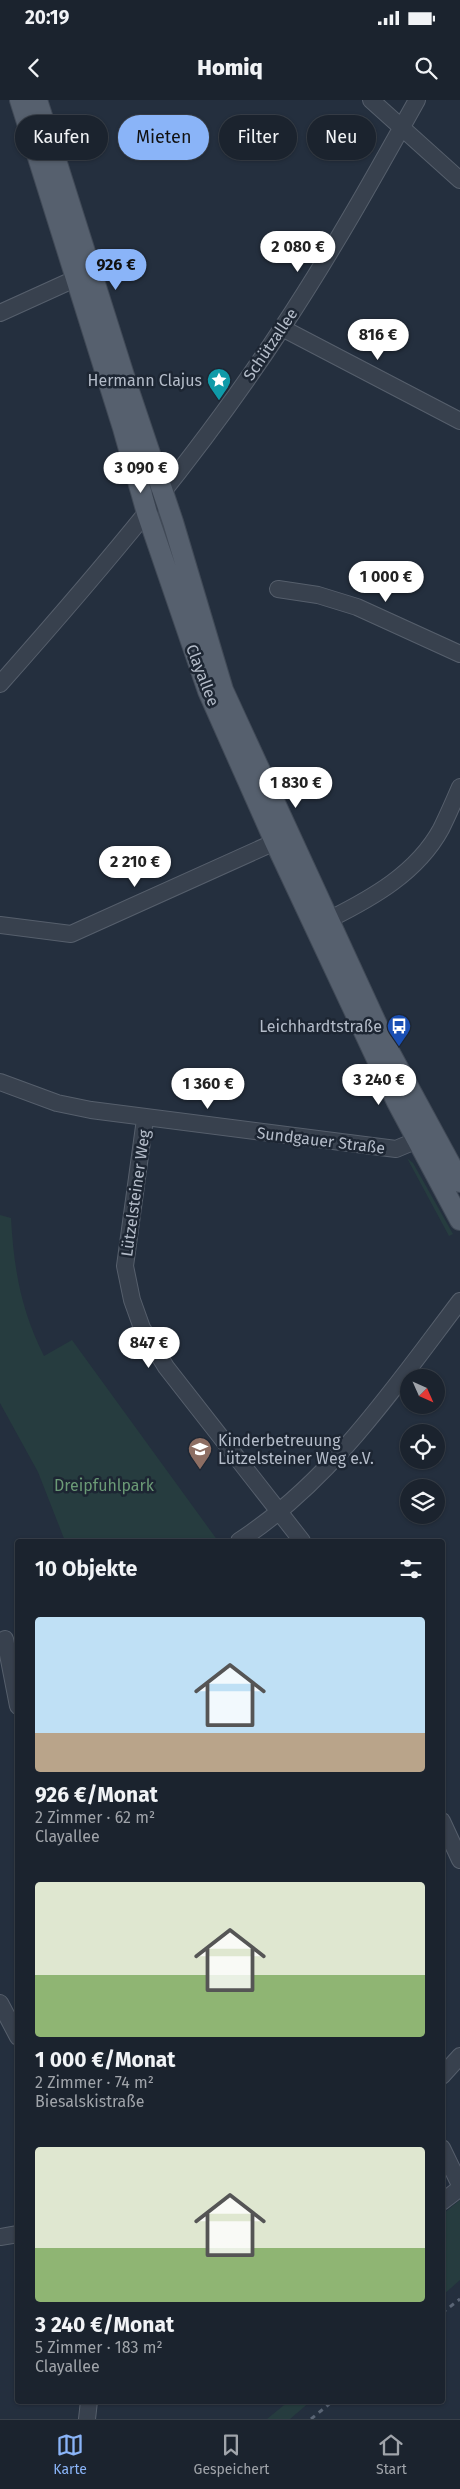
<!DOCTYPE html>
<html lang="de">
<head>
<meta charset="utf-8">
<style>
  :root { --surface:#1b232e; --page:#242b36; --text:#f1f3f6; --muted:#a0a4aa; --line:#39404a; --accent:#8ab4f8 }
  body { margin:0; font-family:"Fira Sans",sans-serif; background:var(--page); color:var(--text); height:100vh; display:flex; flex-direction:column; font-size:19px; white-space:nowrap }
  * { box-sizing:border-box; margin:0 }
  p { font-size:16px; color:var(--muted) }
  .icon { flex:none; width:28px; height:28px; fill:none; stroke:currentColor; stroke-width:2; stroke-linecap:round; stroke-linejoin:round }
  .map { position:relative; flex:1; overflow:hidden }
  .drawer { position:absolute; left:15px; top:1439px; width:430px; height:865px; display:flex; flex-direction:column; background:var(--surface); border-radius:5px; box-shadow:0 1px 4px #0004,0 0 0 1px var(--line) }
  .drawer>* { flex:none }
  .banner { position:absolute; left:15px; top:15px; width:430px; height:45px; display:flex; gap:10px }
  .needle { width:32px; rotate:135deg }
  .fabs { position:absolute; left:400px; top:1269px; display:grid; gap:10px }
  .fabs a { display:grid; place-items:center; width:45px; height:45px; border-radius:50%; background:var(--surface); box-shadow:0 1px 4px #0004,0 0 0 1px var(--line); font-size:25px }
  .price { position:absolute; translate:-50% -42px; padding:0 11px; border-radius:18px; background:#fff; color:#222; font-size:16px; line-height:32px; filter:drop-shadow(0 1px 2px #0008) }
  .price::after { content:''; position:absolute; left:50%; top:30px; width:15px; height:11px; margin-left:-8px; background:inherit; clip-path:polygon(0 0,100% 0,50% 100%) }
  .price.selected { background:var(--accent); color:#111 }
  ul { padding:0; list-style:none }
  li { display:grid; align-content:center; gap:10px; height:265px; padding:0 20px }
  li span { display:grid; place-items:center; height:155px; border-radius:5px; color:#555 }
  li>.icon { margin-inline-start:auto }
  span .icon { width:90px; height:90px; fill:#fffc; stroke-width:1 }
  li b { font-size:21px }
  h2 { display:flex; justify-content:space-between; align-items:center; height:60px; padding:0 20px; font-size:21px }
  .pill { padding:0 18px; border-radius:22px; background:var(--surface); box-shadow:0 1px 4px #0004,0 0 0 1px var(--line); font-size:18px; line-height:45px }
  .pill.selected { background:var(--accent); color:#111 }
  .status { display:flex; justify-content:space-between; align-items:center; height:35px; padding:0 25px; background:var(--surface); direction:ltr }
  .status svg { height:14px; fill:currentColor }
  header { display:flex; justify-content:space-between; align-items:center; height:65px; padding:0 20px; background:var(--surface); font-size:22px; font-weight:800 }
  .dock { display:flex; justify-content:space-around; align-items:center; height:70px; border-top:1px solid var(--line); background:var(--surface); font-size:14px; color:var(--muted) }
  .dock a { display:grid; justify-items:center; gap:2px }
  .dock .selected { color:var(--accent) }
  .map>svg:first-child { display:block }
</style>
</head>
<body>
<div class="status"><b>20:19</b><svg viewBox="0 0 49 12"><path d="M0 12V9h3v3zM5 12V6h3v6zM10 12V3h3v9zM15 12V0h3v12zM26 1h20v11H26zM47 4h2v5h-2z"/></svg></div>
<header><svg class="icon" aria-label="back" viewBox="0 0 24 24"><path d="M15 5l-7 7 7 7"/></svg>Homiq<svg class="icon" aria-label="search" viewBox="0 0 24 24"><circle cx="10" cy="10" r="6"/><path d="M15 15l6 6"/></svg></header>
<div class="map">
<svg width="460" height="2319" viewBox="0 0 460 2319">
  <rect width="100%" height="100%" fill="#242f3e"/>
  <path fill="#263c3f" d="M407,1058L413,1063L453,1134L449,1136Z
    M0,1115L11,1118C14,1170 21,1210 44,1256L72,1240L218,1441H65L38,1372L0,1303Z
    M460,2100V2180L443,2195V2114Z
    M289,2301H311L290,2319H267Z"/>
  <g fill="none" stroke-linecap="round" stroke-linejoin="round">
    <g stroke="#565f6c" stroke-width="18">
      <path id="minor" d="M371,0L460,80
        M0,213L77,178
        M282,228L460,321
        M278,489L318,495L357,507L460,554
        M0,584C101,470 199,355 282,228C331,154 374,77 417,0
        M330,819C372,798 417,773 441,729C448,715 454,701 460,687
        M0,825L71,834L275,742
        M0,982L57,1003L91,1010L396,1049L427,1036
        M145,1019L125,1166L132,1200L142,1228L166,1267L302,1441
        M239,1441C331,1381 394,1288 460,1201
        M5,1539L18,1606
        M442,1721L460,1760
        M0,1903L18,1937
        M442,1976L460,1956
        M442,2048L460,2085
        M442,2102L460,2088
        M0,2137L18,2134
        M87,2319L89,2301"/>
    </g>
    <g stroke="#414a57" stroke-width="22">
      <path id="major" d="M20,0L123,328L147,413L208,591L275,742L397,1002L460,1120
        M37,0L127,285L173,422L223,590L390,953L460,1082"/>
    </g>
    <use href="#minor" stroke="#38414e" stroke-width="16"/>
    <use href="#major" stroke="#56606e" stroke-width="20"/>
    <path stroke="#5a6575" stroke-width="3" stroke-dasharray="5 5" stroke-linecap="butt" d="M442,2213L460,2199
      M311,2319L333,2301"/>
  </g>
  <defs>
    <g id="sight-pin" transform="scale(1.25)"><path d="M0 17L-7.5 6A9.5 9.5 0 1 1 7.5 6Z" fill="#0f9aa8" stroke="#1d2633"/><path d="M0-6L1.8-2.2L6-1.7L2.9 1.2L3.7 5.4L0 3.3L-3.7 5.4L-2.9 1.2L-6-1.7L-1.8-2.2Z" fill="#fff"/></g>
    <g id="bus-pin" transform="scale(1.25)"><path d="M0 17L-7.5 6A9.5 9.5 0 1 1 7.5 6Z" fill="#1a4fb4" stroke="#1d2633"/><path d="M-5-6H5V4H4V6H2V4H-2V6H-4V4H-5ZM-3.5-4V0h7V-4ZM-3.5 1.2v1.5H-2V1.2ZM2 1.2v1.5H3.5V1.2Z" fill="#fff"/></g>
    <g id="school-pin" transform="scale(1.25)"><path d="M0 17L-7.5 6A9.5 9.5 0 1 1 7.5 6Z" fill="#8d6e63" stroke="#1d2633"/><path d="M0-5L7-2L0 1L-7-2ZM-4 1L0 2.5L4 1V4Q0 6-4 4Z" fill="#fff"/></g>
  </defs>
  <g fill-rule="evenodd">
    <use href="#sight-pin" x="219" y="280"/>
    <use href="#bus-pin" x="399" y="926"/>
    <use href="#school-pin" x="200" y="1349"/>
  </g>
  <g text-anchor="middle" stroke-width="5" stroke-linejoin="round" paint-order="stroke">
    <g font-size="16" fill="#b4bcc9" stroke="#1d2633">
      <text transform="translate(270 244) rotate(-56)" y="6">Schützallee</text>
      <text transform="translate(203 575) rotate(69)" y="6">Clayallee</text>
      <text transform="translate(321 1040) rotate(7)" y="6">Sundgauer Straße</text>
      <text transform="translate(135 1093) rotate(-82)" y="6">Lützelsteiner Weg</text>
    </g>
    <g font-size="16" fill="#b4bcc9" stroke="#1d2633" text-anchor="end">
      <text x="202" y="286">Hermann Clajus</text>
      <text x="382" y="932">Leichhardtstraße</text>
      <text x="218" y="1346" text-anchor="start">Kinderbetreuung<tspan x="218" dy="18">Lützelsteiner Weg e.V.</tspan></text>
    </g>
    <g font-size="16" fill="#6b9a76" stroke="#1d2633">
      <text x="104" y="1391">Dreipfuhlpark</text>
    </g>
  </g>
</svg>
<div class="fabs">
<a><svg class="needle" viewBox="-14 -14 28 28"><path d="M0-13l5 13h-10z" fill="#e53935"/><path d="M0 13l5-13h-10z" fill="#a0a4aa"/></svg></a>
<a><svg class="icon" aria-label="locate" viewBox="0 0 24 24"><circle cx="12" cy="12" r="6"/><path d="M12 2v4M12 18v4M2 12h4M18 12h4"/></svg></a>
<a><svg class="icon" aria-label="layers" viewBox="0 0 24 24"><path d="M12 4l9 5-9 5-9-5zM3 14l9 5 9-5"/></svg></a>
</div>
<b class="price" style="left:298px;top:173px">2 080 €</b>
<b class="price selected" style="left:116px;top:191px">926 €</b>
<b class="price" style="left:378px;top:261px">816 €</b>
<b class="price" style="left:141px;top:394px">3 090 €</b>
<b class="price" style="left:386px;top:503px">1 000 €</b>
<b class="price" style="left:296px;top:709px">1 830 €</b>
<b class="price" style="left:135px;top:788px">2 210 €</b>
<b class="price" style="left:379px;top:1006px">3 240 €</b>
<b class="price" style="left:208px;top:1010px">1 360 €</b>
<b class="price" style="left:149px;top:1269px">847 €</b>
<div class="banner">
<a class="pill">Kaufen</a>
<a class="pill selected">Mieten</a>
<a class="pill">Filter</a>
<a class="pill">Neu</a>
</div>
<section class="drawer">
<h2>10 Objekte<svg class="icon" aria-label="filters" viewBox="0 0 24 24"><path d="M4 7h16M4 17h16"/><circle cx="9" cy="7" r="2"/><circle cx="15" cy="17" r="2"/></svg></h2>
<ul>
<li><span style="background:linear-gradient(#bfe0f5 75%,#b9a48a 0)"><svg class="icon" aria-label="home" viewBox="0 0 24 24"><path d="M3 11l9-7 9 7M6 9v11h12V9"/></svg></span><div><b>926 €/Monat</b><p>2 Zimmer · 62 m²</p><p>Clayallee</p></div></li>
<li><span style="background:linear-gradient(#dfe7d0 60%,#8fb573 0)"><svg class="icon" aria-label="home" viewBox="0 0 24 24"><path d="M3 11l9-7 9 7M6 9v11h12V9"/></svg></span><div><b>1 000 €/Monat</b><p>2 Zimmer · 74 m²</p><p>Biesalskistraße</p></div></li>
<li><span style="background:linear-gradient(#dfe7d0 65%,#8fb573 0)"><svg class="icon" aria-label="home" viewBox="0 0 24 24"><path d="M3 11l9-7 9 7M6 9v11h12V9"/></svg></span><div><b>3 240 €/Monat</b><p>5 Zimmer · 183 m²</p><p>Clayallee</p></div></li>
</ul>
</section>
</div>
<nav class="dock">
<a class="selected"><svg class="icon" aria-label="map" viewBox="0 0 24 24"><path d="M3 6l6-2 6 2 6-2v14l-6 2-6-2-6 2zM9 4v14M15 6v14"/></svg>Karte</a>
<a><svg class="icon" aria-label="saved" viewBox="0 0 24 24"><path d="M7 4h10v16l-5-4-5 4z"/></svg>Gespeichert</a>
<a><svg class="icon" aria-label="home" viewBox="0 0 24 24"><path d="M3 11l9-7 9 7M6 9v11h12V9"/></svg>Start</a>
</nav>
</body>
</html>
